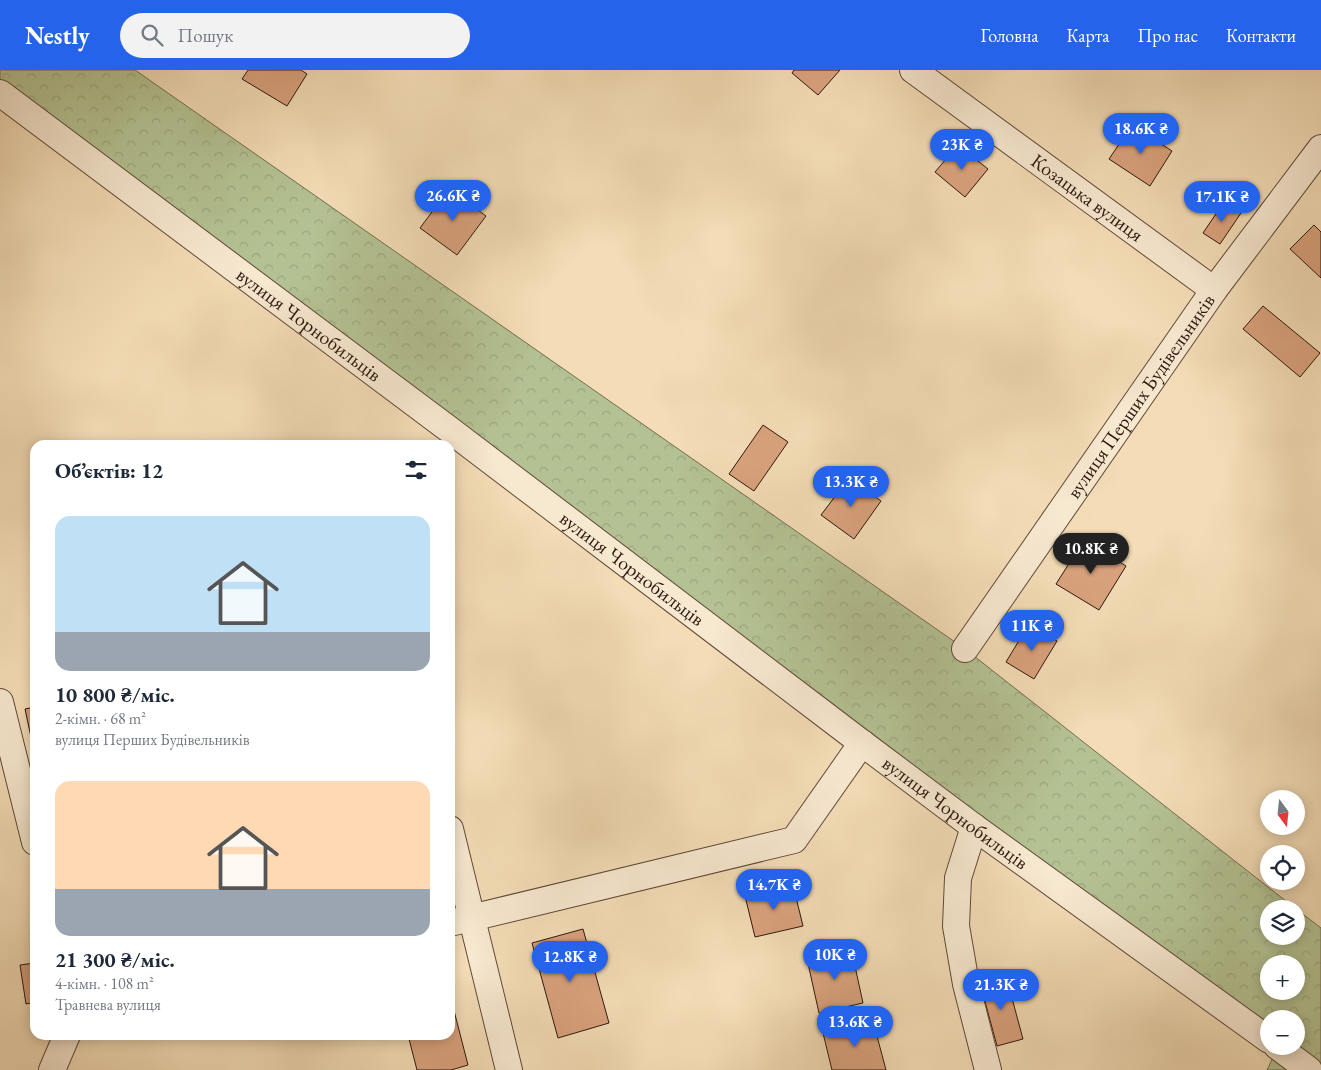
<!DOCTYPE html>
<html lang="uk">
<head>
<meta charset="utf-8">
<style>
  :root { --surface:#fff; --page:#f2f2f3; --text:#1f2937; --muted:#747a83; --accent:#2563eb }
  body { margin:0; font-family:"EB Garamond",serif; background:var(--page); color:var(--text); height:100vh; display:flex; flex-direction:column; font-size:19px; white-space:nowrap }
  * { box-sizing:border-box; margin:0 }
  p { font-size:16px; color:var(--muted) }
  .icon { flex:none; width:28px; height:28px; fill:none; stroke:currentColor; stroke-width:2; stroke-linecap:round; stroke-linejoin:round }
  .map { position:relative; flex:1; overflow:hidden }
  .side { position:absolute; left:30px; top:370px; width:425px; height:600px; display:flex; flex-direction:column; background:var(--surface); border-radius:15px; box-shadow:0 2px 12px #0003 }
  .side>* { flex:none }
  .needle { width:32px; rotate:165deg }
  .tools { position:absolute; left:1260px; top:720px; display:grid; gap:10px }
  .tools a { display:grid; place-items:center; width:45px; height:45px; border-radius:50%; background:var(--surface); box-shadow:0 2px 12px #0003; font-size:25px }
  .price { position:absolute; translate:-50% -42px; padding:0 11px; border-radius:18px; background:var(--accent); color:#fff; font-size:16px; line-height:32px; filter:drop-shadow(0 1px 2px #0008) }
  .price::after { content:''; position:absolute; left:50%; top:30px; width:15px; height:11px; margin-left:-8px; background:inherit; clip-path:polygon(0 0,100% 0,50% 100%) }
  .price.selected { background:#222; color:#fff }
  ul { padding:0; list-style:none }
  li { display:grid; align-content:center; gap:10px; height:265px; padding:0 25px }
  li span { display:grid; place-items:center; height:155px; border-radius:15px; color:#555 }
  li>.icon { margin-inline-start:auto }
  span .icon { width:90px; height:90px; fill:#fffc; stroke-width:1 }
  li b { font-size:21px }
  h2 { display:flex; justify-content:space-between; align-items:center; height:60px; padding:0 25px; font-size:21px }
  header { display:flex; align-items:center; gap:30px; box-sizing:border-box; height:70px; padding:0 25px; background:var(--accent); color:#fff }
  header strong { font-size:24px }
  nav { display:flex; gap:28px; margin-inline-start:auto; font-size:18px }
  .search { width:350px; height:45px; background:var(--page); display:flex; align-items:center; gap:12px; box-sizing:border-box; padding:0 18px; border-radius:28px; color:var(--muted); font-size:19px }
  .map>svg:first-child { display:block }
</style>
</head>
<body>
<header>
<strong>Nestly</strong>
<div class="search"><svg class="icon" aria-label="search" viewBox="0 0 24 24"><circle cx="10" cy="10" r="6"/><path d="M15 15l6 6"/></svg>Пошук</div>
<nav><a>Головна</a><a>Карта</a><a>Про нас</a><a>Контакти</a></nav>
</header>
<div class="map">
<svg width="1321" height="1000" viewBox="0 0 1321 1000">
  <defs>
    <pattern id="forest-crowns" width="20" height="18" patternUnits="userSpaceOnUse" patternTransform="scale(1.25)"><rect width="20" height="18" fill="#b4c293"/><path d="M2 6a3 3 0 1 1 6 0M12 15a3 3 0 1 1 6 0" fill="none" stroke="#9ba67e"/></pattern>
  </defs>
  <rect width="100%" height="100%" fill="#f3dcb6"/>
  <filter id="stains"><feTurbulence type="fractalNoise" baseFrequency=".004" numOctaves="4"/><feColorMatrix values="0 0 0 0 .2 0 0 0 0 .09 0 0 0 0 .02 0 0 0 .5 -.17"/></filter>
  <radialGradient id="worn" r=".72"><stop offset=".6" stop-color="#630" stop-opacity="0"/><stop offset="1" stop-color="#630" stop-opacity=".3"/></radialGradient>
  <path fill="#b4c293" stroke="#726c51" d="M1278,977L1309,1000H1267Z"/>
  <path fill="url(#forest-crowns)" stroke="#726c51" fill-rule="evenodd" d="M0,0H135L965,579L1296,839H1269V866H1296V839L1321,858V1000L1296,976V949H1269V970L0,23ZM1269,894H1296V921H1269Z"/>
  <path fill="#d9a27d" stroke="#2f170f" d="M248,0H301L307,4L287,36L242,9Z
    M794,0H840L818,25L792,3Z
    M1132,55L1172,81L1150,116L1109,89Z
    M958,75L988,99L965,127L935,102Z
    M449,119L486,146L457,185L420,158Z
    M1224,132L1241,143L1220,174L1203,163Z
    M1314,155L1321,162V208L1290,179Z
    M1263,236L1320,283L1300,307L1243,259Z
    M763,355L788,372L754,421L729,404Z
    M849,408L881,431L854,469L821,445Z
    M1084,470L1126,496L1099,540L1056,514Z
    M1029,554L1057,571L1034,609L1006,592Z
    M35,637V686L25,639Z
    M793,815L803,856L755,867L745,826Z
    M583,859L609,953L558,968L532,873Z
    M851,878L863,933L819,943L807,889Z
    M35,893V932L26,934L20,895Z
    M1006,906L1023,969L997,976L980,913Z
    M450,925L468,995L451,1000H417L408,965H450Z
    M873,951L886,1000H832L823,963Z"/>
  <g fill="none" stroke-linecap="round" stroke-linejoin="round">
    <g stroke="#604839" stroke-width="28">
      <g id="minor">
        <path id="s1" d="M913,0L1214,220"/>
        <path id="s2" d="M0,23L450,360L862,673L974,757L1269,970"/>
        <path id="s3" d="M965,579L1214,220L1321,78"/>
        <path d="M0,632L35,772"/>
        <path d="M974,757L958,808L956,856L966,914L988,1000"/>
        <path d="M450,759L509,1000"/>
        <path d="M450,853L794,770L862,673"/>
        <path d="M1277,976L1309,1000"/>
        <path d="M52,1000L67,965"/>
      </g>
    </g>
    <use href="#minor" stroke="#f7e8d0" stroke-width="26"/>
  </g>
  <g text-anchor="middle" stroke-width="4.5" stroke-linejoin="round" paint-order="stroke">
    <g font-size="20" fill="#2f170f" stroke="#f7e8d0">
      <text dy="7" stroke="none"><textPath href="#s1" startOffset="216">Козацька вулиця</textPath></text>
      <text dy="7" stroke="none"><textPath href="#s2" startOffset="386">вулиця Чорнобильців</textPath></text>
      <text dy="7" stroke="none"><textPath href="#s3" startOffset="308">вулиця Перших Будівельників</textPath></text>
      <text dy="7" stroke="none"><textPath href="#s2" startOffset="791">вулиця Чорнобильців</textPath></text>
      <text dy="7" stroke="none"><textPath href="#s2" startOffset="1196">вулиця Чорнобильців</textPath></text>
    </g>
  </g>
  <rect width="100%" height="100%" filter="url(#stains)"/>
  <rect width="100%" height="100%" fill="url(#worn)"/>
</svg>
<div class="tools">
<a><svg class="needle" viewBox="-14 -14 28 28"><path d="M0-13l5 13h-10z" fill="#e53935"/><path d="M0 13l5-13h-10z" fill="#747a83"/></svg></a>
<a><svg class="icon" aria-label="locate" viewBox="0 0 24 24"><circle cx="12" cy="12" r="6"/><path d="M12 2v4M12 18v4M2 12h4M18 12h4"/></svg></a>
<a><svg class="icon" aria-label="layers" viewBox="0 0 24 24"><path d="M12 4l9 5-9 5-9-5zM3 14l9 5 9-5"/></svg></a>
<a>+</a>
<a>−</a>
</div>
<b class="price" style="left:1141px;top:85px">18.6K ₴</b>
<b class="price" style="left:962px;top:101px">23K ₴</b>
<b class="price" style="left:453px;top:152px">26.6K ₴</b>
<b class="price" style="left:1222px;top:153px">17.1K ₴</b>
<b class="price" style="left:851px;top:438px">13.3K ₴</b>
<b class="price selected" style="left:1091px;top:505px">10.8K ₴</b>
<b class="price" style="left:1032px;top:582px">11K ₴</b>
<b class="price" style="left:774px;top:841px">14.7K ₴</b>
<b class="price" style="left:835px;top:911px">10K ₴</b>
<b class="price" style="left:570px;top:913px">12.8K ₴</b>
<b class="price" style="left:1001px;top:941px">21.3K ₴</b>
<b class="price" style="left:855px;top:978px">13.6K ₴</b>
<section class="side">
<h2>Об’єктів: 12<svg class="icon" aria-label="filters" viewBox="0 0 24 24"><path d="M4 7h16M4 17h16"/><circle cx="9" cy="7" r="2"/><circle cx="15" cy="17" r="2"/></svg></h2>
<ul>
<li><span style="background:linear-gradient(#bfe0f5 75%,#9aa5b1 0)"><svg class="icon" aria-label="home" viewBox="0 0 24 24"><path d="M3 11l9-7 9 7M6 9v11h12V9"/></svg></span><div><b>10 800 ₴/міс.</b><p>2-кімн. · 68 m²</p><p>вулиця Перших Будівельників</p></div></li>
<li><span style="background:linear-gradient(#ffd9b3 70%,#9aa5b1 0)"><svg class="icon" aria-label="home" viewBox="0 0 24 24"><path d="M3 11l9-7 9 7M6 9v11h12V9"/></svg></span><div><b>21 300 ₴/міс.</b><p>4-кімн. · 108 m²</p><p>Травнева вулиця</p></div></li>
</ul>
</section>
</div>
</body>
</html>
